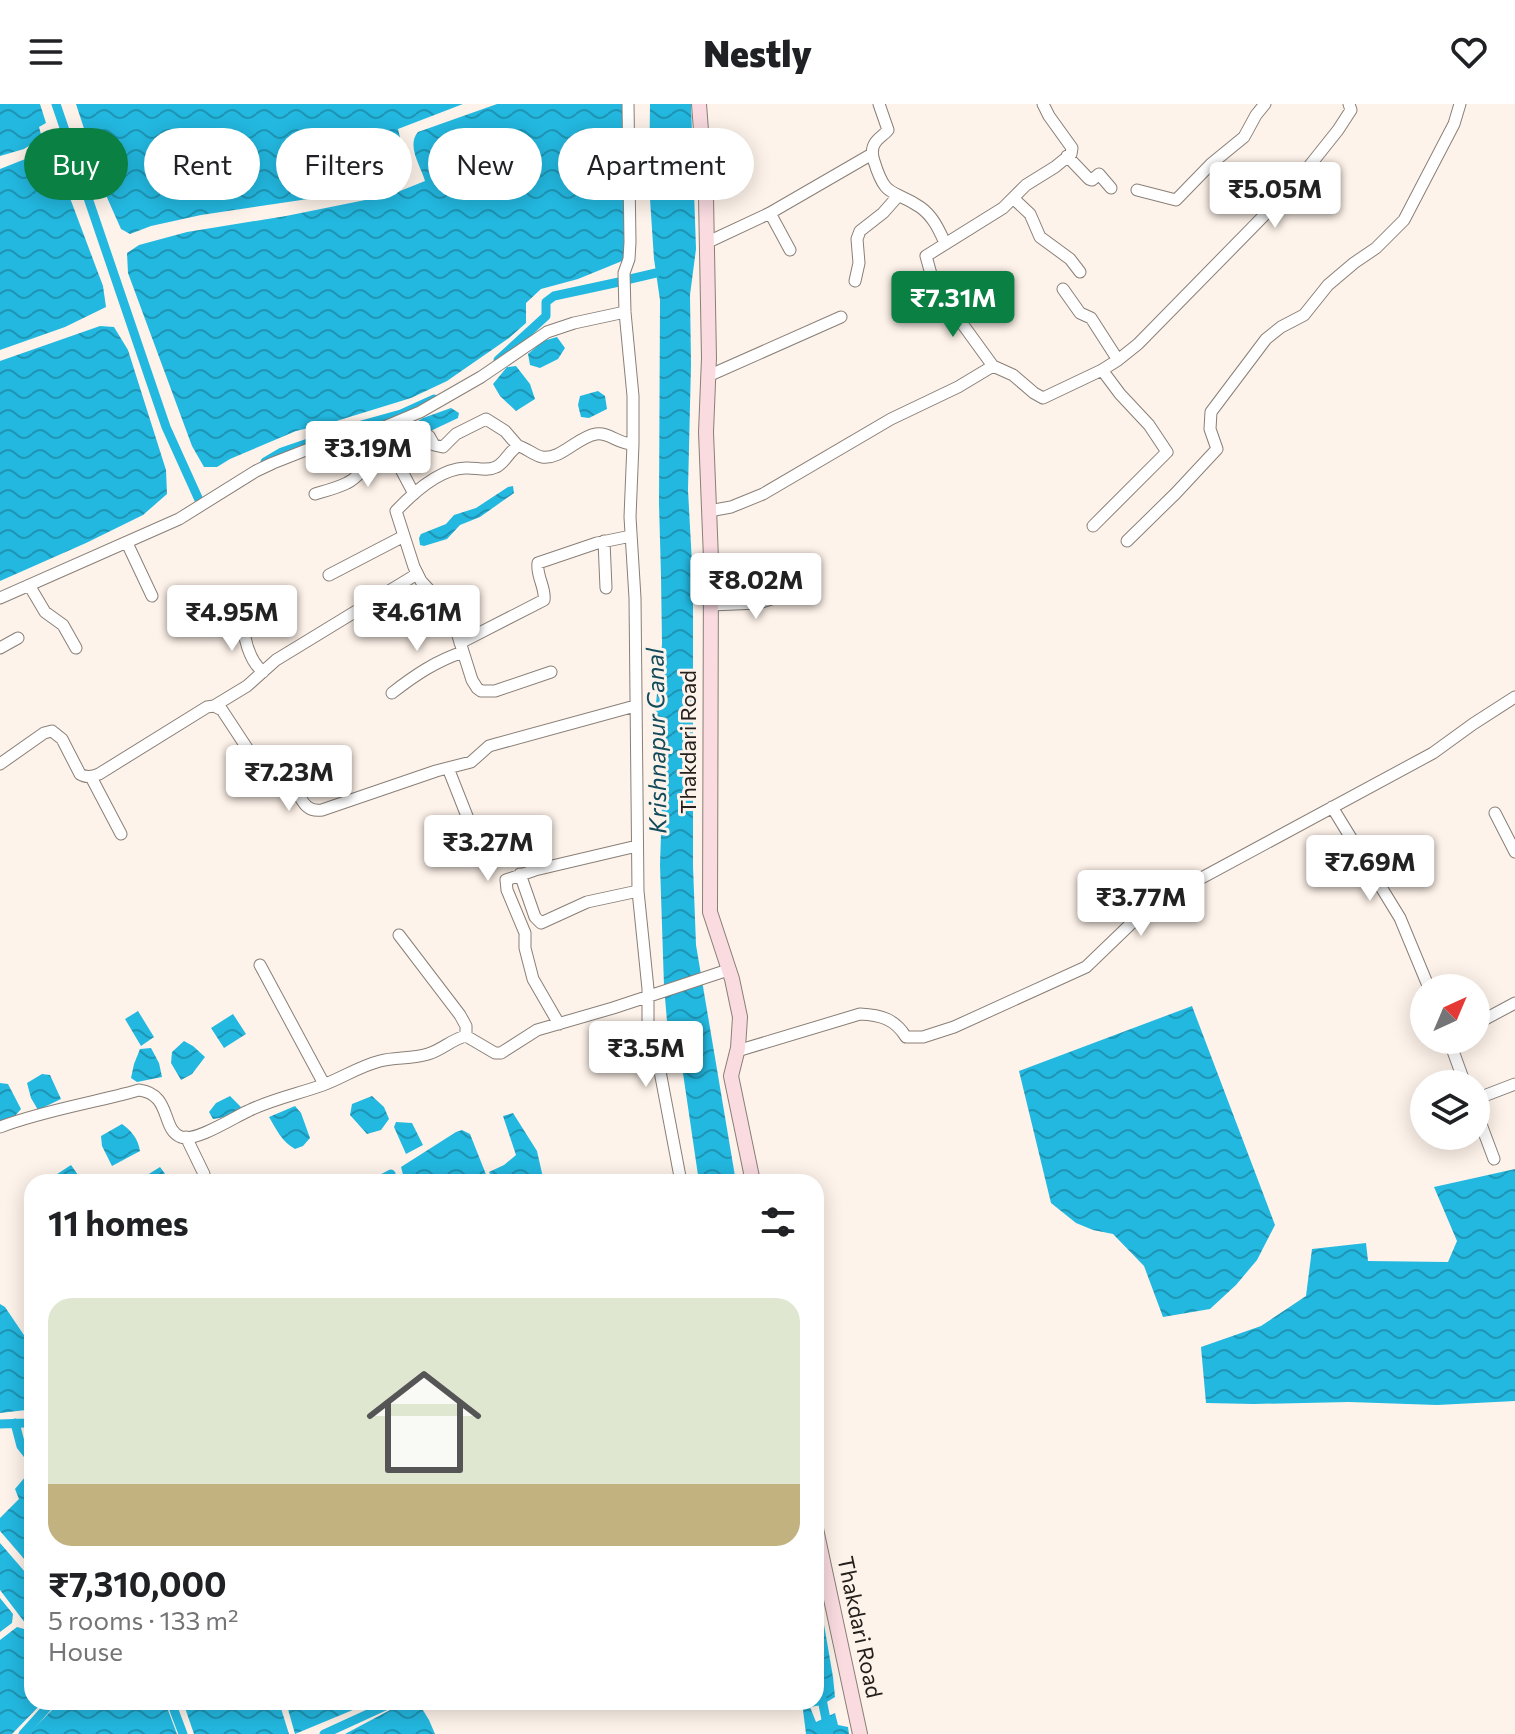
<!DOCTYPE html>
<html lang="en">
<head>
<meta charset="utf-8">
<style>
  :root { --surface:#fff; --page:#f2f2f2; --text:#202124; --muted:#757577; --accent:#0b8043 }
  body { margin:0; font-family:Commissioner,sans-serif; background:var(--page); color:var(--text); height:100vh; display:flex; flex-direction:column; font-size:30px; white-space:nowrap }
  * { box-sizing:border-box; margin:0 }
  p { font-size:26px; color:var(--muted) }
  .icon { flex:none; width:44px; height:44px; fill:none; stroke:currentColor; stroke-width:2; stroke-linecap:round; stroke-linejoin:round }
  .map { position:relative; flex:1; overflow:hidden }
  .details { position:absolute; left:24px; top:1070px; width:800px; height:536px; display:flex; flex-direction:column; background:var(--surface); border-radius:24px; box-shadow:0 4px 20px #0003 }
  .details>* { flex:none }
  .hud { position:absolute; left:24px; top:24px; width:800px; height:72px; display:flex; gap:16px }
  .needle { width:52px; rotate:44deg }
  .buttons { position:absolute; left:1410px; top:870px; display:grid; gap:16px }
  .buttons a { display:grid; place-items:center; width:80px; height:80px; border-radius:50%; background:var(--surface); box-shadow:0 4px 20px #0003; font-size:40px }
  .price { position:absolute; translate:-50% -68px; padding:0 18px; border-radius:8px; background:#fff; color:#222; font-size:26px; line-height:52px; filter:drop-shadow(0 2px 4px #0008) }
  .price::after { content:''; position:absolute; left:50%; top:48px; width:24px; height:18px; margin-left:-12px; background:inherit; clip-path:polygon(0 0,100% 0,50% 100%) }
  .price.active { background:var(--accent); color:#fff }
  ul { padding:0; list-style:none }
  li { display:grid; align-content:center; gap:16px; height:424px; padding:0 24px }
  li span { display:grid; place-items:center; height:248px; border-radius:24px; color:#555 }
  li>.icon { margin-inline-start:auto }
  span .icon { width:144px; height:144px; fill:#fffc; stroke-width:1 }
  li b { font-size:34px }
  h2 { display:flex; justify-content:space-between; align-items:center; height:96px; padding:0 24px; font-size:34px }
  .pill { padding:0 28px; border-radius:36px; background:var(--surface); box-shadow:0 4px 20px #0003; font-size:28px; line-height:72px }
  .pill.active { background:var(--accent); color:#fff }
  header { display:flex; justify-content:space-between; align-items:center; height:104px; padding:0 24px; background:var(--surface); font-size:36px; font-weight:800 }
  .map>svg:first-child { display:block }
</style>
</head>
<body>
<header><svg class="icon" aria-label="menu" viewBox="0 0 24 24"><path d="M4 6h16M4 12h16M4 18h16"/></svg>Nestly<svg class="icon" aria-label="heart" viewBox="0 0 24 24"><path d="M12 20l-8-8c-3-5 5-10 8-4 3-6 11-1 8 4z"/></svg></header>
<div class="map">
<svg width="1515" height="1630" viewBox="0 0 1515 1630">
  <defs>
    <pattern id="water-waves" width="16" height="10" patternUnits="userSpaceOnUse" patternTransform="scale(2)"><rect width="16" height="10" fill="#23b8e0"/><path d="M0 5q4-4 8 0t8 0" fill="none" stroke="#1e95b5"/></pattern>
  </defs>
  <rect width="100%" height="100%" fill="#fef3ea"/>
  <path fill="url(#water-waves)" d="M0,0H40L46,19L39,23L42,34L24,45L0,52Z
    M76,0H463L398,25L409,70L369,86L201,111L151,122L130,130L121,125L105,89Z
    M497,0H627V155L578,175L541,185L526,199V219L509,234L447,277L411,294L330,319L296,327L230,355L217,363H204L192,342L128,169L127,149L139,141L187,128L286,112L390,91L425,77C421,62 406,42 418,28Z
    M650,0H691L696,145L690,191L691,260L688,386L693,478V762L696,841L736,1078H699L679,942L668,929L664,882L660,761L664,637L654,619L662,540L661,472L659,400L660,196L654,155L649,80Z
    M52,46L103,182L106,203L65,223L0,246V65L38,50Z
    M100,222L114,223L128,246L166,366L167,390L143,411L86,439L0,477V257Z
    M557,233L565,244L558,255L540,264L530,261L528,250L543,237Z
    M516,262L530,280L535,295L516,307L500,292L493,280L507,263Z
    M598,287L605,292L607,305L589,314L581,313L578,301L580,292Z
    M451,304L459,309L458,314L401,341L396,331L423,314Z
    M513,382L514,389L480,413L460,421L447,435L424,442L420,441L419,434L421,430L446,420L454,411L476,404L508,383Z
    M1192,902L1275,1121L1257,1156L1236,1181L1210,1205L1163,1213L1144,1162L1113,1130L1093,1126L1076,1119L1051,1099L1019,967Z
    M138,907L154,933L141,942L125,915Z
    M233,910L246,930L224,944L211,924Z
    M184,937L193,942L205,953L192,970L181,976L171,959L172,948Z
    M151,944L159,959L162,973L137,978L131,974L134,960L140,945Z
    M42,970L50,971L61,995L38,1006L31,994L27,979Z
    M0,979L8,980L21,1005L15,1012L0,1017Z
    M230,992L241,1003C234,1011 223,1014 213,1015L209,1008L216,999Z
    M372,992L384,1003L389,1015L381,1026L367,1030L350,1011L352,1000Z
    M295,1002L301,1009L310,1034L303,1042L295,1045C282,1038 276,1025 269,1013Z
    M513,1009L537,1047L544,1078H494L489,1068L504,1061L516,1051L503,1012Z
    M396,1018L412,1019L423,1041L406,1050L394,1023Z
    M122,1020C132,1027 138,1035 140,1047L112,1062L102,1042L101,1032Z
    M462,1026L470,1030L489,1078H405L401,1063L456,1028Z
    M71,1061L83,1078H49L48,1076Z
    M160,1063L171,1078H136Z
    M1515,1065V1297L1437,1301L1349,1298L1254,1300L1206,1299L1201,1243L1261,1222L1306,1192L1312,1145L1366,1139L1368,1157L1448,1158L1457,1137L1434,1083Z
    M0,1200L5,1203L32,1243V1302L26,1306L0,1309Z
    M31,1366H32V1464L0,1427V1414L19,1395L15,1385Z
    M0,1439L32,1476V1528L0,1486Z
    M816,1474L833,1573L835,1593L822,1601L810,1603L816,1618L835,1609L838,1621L848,1623L849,1630H806L802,1598H816Z
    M0,1494L13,1510L12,1519L0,1528Z
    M17,1523L24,1525L32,1535V1598H43L12,1630H0V1536Z
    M60,1598H165L177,1630H28Z
    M183,1598H279L289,1630H194Z
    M286,1598H372L295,1630Z
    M405,1598H418L429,1616L435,1630H345Z"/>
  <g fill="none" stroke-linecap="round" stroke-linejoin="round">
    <path stroke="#23b8e0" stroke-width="9" d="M56,0L166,323L199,396
      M626,176L656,169
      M498,256L546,212V198L554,192L619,178
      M265,358L282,348L358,322L401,310L434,295
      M376,1078L391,1070L394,1078
      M15,1319L21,1342L32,1356
      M0,1320L26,1319L32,1313
      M816,1566L829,1630
      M171,1598L183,1630
      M23,1630L52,1598
      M324,1630L394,1598"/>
    <g stroke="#897f77" stroke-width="13">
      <path id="street" d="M628,0L630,138L629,155L624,169L625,208L633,292V340L630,413L635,494L638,787L648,885V922L659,962L681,1078
        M879,0L888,26C884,31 878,34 875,39C871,45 872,51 874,57C886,96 892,84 920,103C933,112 939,126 945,139
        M1067,52L1089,75L1092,76L1099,70L1111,84
        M1137,86L1176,96L1211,60L1244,33L1256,11L1265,0
        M1013,94L1030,110L1040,133L1070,155L1080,168
        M770,109L790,146
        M706,139L770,109L872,50
        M855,177L859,159L857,135L860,127L883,109L898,92
        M1063,185L1080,209L1091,214L1118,256
        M993,262L1013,271L1034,289L1043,294L1102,266L1118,256L1138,240L1295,80L1338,26L1351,6L1349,0
        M708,272L841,213
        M429,332L434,341L443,343L456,330L486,315L505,327L518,342
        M315,390C325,387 337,384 347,379C364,371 371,348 392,351L396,356L414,390
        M709,407L731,403L763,390L891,315L958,283L993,262L934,181L926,152L1003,104L1026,81L1055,63L1071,50L1072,44L1049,12L1043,0
        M1093,422L1167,348L1149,321L1120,290L1102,266
        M604,437L606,484
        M1127,437L1176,389L1217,345L1210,325L1211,308L1266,235L1281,223L1304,211L1328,181L1354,159L1376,144L1404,116L1454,20L1460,0
        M127,439L152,492
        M329,471L404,432
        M29,481L45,508L63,521L76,544
        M0,494L179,415L256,367L273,359L329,337L370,329L420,308L481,273L547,228L574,219L625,208
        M711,501L759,499L793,488
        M242,509C243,528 247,555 263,568
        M460,539L544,496C546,484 536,472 538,459L597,439L631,432
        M0,544L18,534
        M551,568L495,587H481L477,584L472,576L454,519L443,501L421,477L414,463L396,407C413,389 439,365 465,364C475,363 486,368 496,363C505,359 509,347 518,342C527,344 533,351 542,353C561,356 577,333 596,330C609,328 618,340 633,340
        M392,589C415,571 436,557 463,548
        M214,602L247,582L276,556L417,470
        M0,660L44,629L52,627L62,635L80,670C86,674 92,673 99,670L207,603L214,602L222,606L270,679L275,680L284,675L290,676C301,690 302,709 322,706L436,667L471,658L489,642L496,640L635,602
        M448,664L476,735
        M91,673L121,730
        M1332,703L1400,814L1429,884
        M1495,709L1515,748
        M520,770L535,813L541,819L587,798L638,787
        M399,831L460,911L466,922V932
        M260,861L324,980
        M559,920L533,875L525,844V829L507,786L506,776L535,766L637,742
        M1476,920L1515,899
        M1449,936L1465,980
        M737,947L860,910C881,911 895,915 906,933H923L954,923L1086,863L1139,812L1157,798L1433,649L1473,620L1515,593
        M1476,995L1515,980
        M1476,1007L1494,1055
        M0,1023C45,1006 93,999 139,986C172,990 161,1026 181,1033C196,1038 233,1014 248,1007C272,995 298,990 323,981C342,974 360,962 380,957C395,953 412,955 428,950C442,946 452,935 466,932L495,949H501L537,926L613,904L728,866
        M186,1033L204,1070V1078"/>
    </g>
    <g stroke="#897f77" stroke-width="16">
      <path id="secondary" d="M699,0L706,93L709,254L706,328L711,455L710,808L732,875L740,913L738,944L731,972L753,1078
        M816,1425L860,1630"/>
    </g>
    <use href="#street" stroke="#fff" stroke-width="11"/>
    <use href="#secondary" stroke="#f9dbe0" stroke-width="14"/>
  </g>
  <g text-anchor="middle" stroke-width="6" stroke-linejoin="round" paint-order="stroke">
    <g font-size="22" fill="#24201d" stroke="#fef3ea">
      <text transform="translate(688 638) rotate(-90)" y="8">Thakdari Road</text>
      <text transform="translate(860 1523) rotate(78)" y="8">Thakdari Road</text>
    </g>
    <g font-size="24" font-style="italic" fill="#114b5c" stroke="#fef3ea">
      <text transform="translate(657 637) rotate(-91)" y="8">Krishnapur Canal</text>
    </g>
  </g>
</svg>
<div class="buttons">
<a><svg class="needle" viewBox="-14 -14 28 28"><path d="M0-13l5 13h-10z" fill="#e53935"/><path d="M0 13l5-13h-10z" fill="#757577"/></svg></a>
<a><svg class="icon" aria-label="layers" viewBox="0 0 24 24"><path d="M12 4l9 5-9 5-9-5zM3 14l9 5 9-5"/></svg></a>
</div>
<b class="price" style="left:1275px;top:126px">₹5.05M</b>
<b class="price active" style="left:953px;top:235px">₹7.31M</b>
<b class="price" style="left:368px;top:385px">₹3.19M</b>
<b class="price" style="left:756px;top:517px">₹8.02M</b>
<b class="price" style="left:232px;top:549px">₹4.95M</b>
<b class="price" style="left:417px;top:549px">₹4.61M</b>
<b class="price" style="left:289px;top:709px">₹7.23M</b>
<b class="price" style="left:488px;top:779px">₹3.27M</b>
<b class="price" style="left:1370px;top:799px">₹7.69M</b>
<b class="price" style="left:1141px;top:834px">₹3.77M</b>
<b class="price" style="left:646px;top:985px">₹3.5M</b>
<div class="hud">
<a class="pill active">Buy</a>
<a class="pill">Rent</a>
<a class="pill">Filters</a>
<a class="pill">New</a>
<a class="pill">Apartment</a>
</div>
<section class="details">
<h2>11 homes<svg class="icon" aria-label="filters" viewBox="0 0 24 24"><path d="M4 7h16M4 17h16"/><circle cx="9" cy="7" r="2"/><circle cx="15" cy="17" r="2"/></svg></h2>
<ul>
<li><span style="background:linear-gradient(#dfe7d0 75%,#c2b280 0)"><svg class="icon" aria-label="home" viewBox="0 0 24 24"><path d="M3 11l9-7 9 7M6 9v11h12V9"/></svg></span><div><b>₹7,310,000</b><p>5 rooms · 133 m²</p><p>House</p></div></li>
</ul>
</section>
</div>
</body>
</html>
